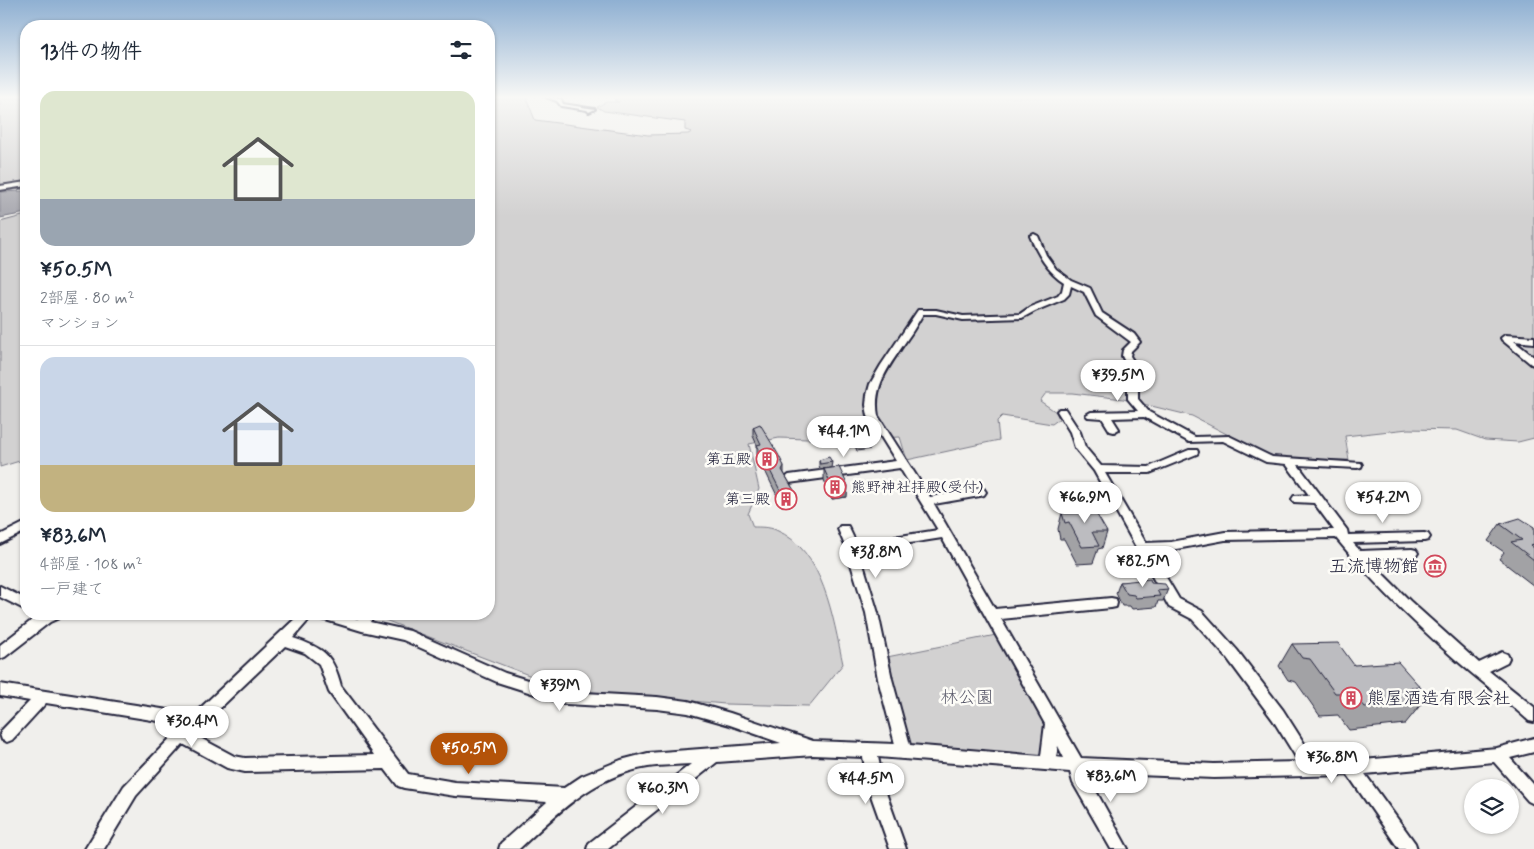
<!DOCTYPE html>
<html lang="ja">
<head>
<meta charset="utf-8">
<style>
  :root { --surface:#fff; --page:#f2f2f3; --text:#1f2937; --muted:#747a83; --line:#e0e1e3; --accent:#b45309 }
  body { margin:0; font-family:Mynerve,"Klee One",sans-serif; background:var(--page); color:var(--text); height:100vh; display:flex; flex-direction:column; font-size:19px; white-space:nowrap }
  * { box-sizing:border-box; margin:0 }
  p { font-size:16px; color:var(--muted) }
  .icon { flex:none; width:28px; height:28px; fill:none; stroke:currentColor; stroke-width:2; stroke-linecap:round; stroke-linejoin:round }
  .map { position:relative; flex:1; overflow:hidden }
  .drawer { position:absolute; left:20px; top:20px; width:475px; height:600px; display:flex; flex-direction:column; background:var(--surface); border-radius:20px; box-shadow:0 1px 4px #0004 }
  .drawer>* { flex:none }
  .controls { position:absolute; left:1464px; top:779px; display:grid; gap:10px }
  .controls a { display:grid; place-items:center; width:55px; height:55px; border-radius:50%; background:var(--surface); box-shadow:0 1px 4px #0004; font-size:25px }
  .price { position:absolute; translate:-50% -42px; padding:0 11px; border-radius:18px; background:#fff; color:#222; font-size:16px; line-height:32px; filter:drop-shadow(0 1px 2px #0008) }
  .price::after { content:''; position:absolute; left:50%; top:30px; width:15px; height:11px; margin-left:-8px; background:inherit; clip-path:polygon(0 0,100% 0,50% 100%) }
  .price.on { background:var(--accent); color:#fff }
  ul { padding:0; list-style:none }
  li { display:grid; align-content:center; gap:10px; height:265px; padding:0 20px }
  li+li { border-top:1px solid var(--line) }
  li span { display:grid; place-items:center; height:155px; border-radius:15px; color:#555 }
  li>.icon { margin-inline-start:auto }
  span .icon { width:90px; height:90px; fill:#fffc; stroke-width:1 }
  li b { font-size:21px }
  h2 { display:flex; justify-content:space-between; align-items:center; height:60px; padding:0 20px; font-size:21px }
  .map>svg:first-child { display:block }
</style>
</head>
<body>
<div class="map">
<svg width="1534" height="849" viewBox="0 0 1534 849">
  <rect width="100%" height="100%" fill="#f0efec"/>
  <filter id="ink" filterUnits="userSpaceOnUse"><feTurbulence type="fractalNoise" baseFrequency=".02" numOctaves="2"/><feDisplacementMap in="SourceGraphic" scale="10" xChannelSelector="R" yChannelSelector="G"/><feConvolveMatrix kernelMatrix="1 2 1 2 8 2 1 2 1" color-interpolation-filters="sRGB"/></filter>
  <g filter="url(#ink)">
    <path fill="#d2d1d1" stroke="#7a7a86" d="M0,97H26V158L24,161L26,163V189L0,191Z
      M489,97H526L535,120L648,135L688,134L692,132L685,130V122L604,111L597,107L606,102H619L614,100L622,97H1534V438L1518,442L1485,440L1457,430L1408,429L1345,436L1349,460L1291,459L1265,454L1192,416L1123,399L1072,393H1046L1040,401L1056,412L1059,419L1052,424L1002,416L997,421L999,440L907,460L900,437L836,440L779,438L749,444L759,489L748,514L753,527C760,527 770,527 776,530C824,550 833,619 843,664L809,706L725,704L568,690L377,617L375,614H489Z
      M26,215V459L0,467V222Z
      M996,635L1046,726L1040,760L904,747L887,657Z"/>
    <path fill="#a9a9b0" stroke="#737381" d="M26,191V213L0,218V192Z"/>
    <g fill="none" stroke-linecap="round" stroke-linejoin="round">
      <g stroke="#22223b" stroke-width="4">
        <path id="minor" d="M546,97L561,99L563,104L595,109L589,112L587,110L561,106L557,101Z
          M26,182V186L0,190V186Z
          M1034,234L1038,236L1046,255L1056,269L1071,280L1090,288L1102,313L1134,334L1140,342L1131,351L1130,356L1138,368V399L1149,412L1195,437L1229,436L1272,457L1361,463L1362,465L1361,467L1357,468L1298,465L1347,530L1348,535L1424,533L1428,534L1430,537L1428,540L1424,541L1353,543L1360,551L1412,549L1416,550L1418,553L1416,556L1412,557L1368,559L1410,601L1479,663L1502,652L1507,654L1509,658L1507,662L1489,671L1534,707V722L1529,721C1505,699 1479,680 1455,659C1412,621 1372,582 1336,538L1225,540L1171,550L1151,552L1179,599L1202,611L1237,650L1283,710L1316,762L1352,761L1497,748L1534,738V752L1510,758L1534,785V804L1528,801L1494,762L1365,774L1415,843L1417,849H1399L1348,775L1214,778L1086,773L1128,849H1111L1073,783L1070,772L878,757L885,790L906,849H890L869,790L863,757L813,755L717,762L608,849H587L589,843L691,764C677,765 662,765 648,767C593,776 558,813 519,849H499L501,843L547,802L455,796L404,788L398,786L385,769L245,772L227,768L183,744L136,796L104,849H85L124,786L183,725L46,703L12,740L7,742L2,740L0,734L2,730L30,701L0,696V684L194,714L300,614H314L293,638C323,648 333,654 341,686L408,774L455,782L564,788L582,776L621,760L648,753L781,743L730,725L688,713L657,709L566,704L497,682L403,640L362,631L319,618L317,614H340L358,619V614H370L372,618L370,622L410,631L505,673L566,692L657,697L688,701L730,713L813,741L895,744L878,679L866,613L846,548L838,529L840,526H848L856,543L938,530L900,468L789,483L784,479L789,475L896,461L868,416L866,405L867,395L870,384L881,365L918,310H936L963,316L1020,314L1030,307L1058,296L1062,291L1064,282C1047,271 1038,255 1030,236ZM1071,286L1084,292L1096,316L1131,342L1123,350L1122,356L1128,368V399L1138,411L1091,412L1086,415L1088,417L1102,418L1110,431L1114,432L1119,429L1112,418L1144,417L1189,442L1223,441L1266,462L1286,464L1309,495L1294,496L1292,499L1294,502L1314,503L1334,530L1225,532L1171,542L1146,543L1105,473H1150L1197,454L1198,452L1197,450H1189L1149,467L1101,466L1085,447L1080,432L1065,409H1059L1057,411L1070,432L1075,448L1094,471L1169,607L1192,619L1227,658L1273,720L1299,762L1214,764L1081,758L1001,619L1111,608L1116,607L1117,603L1116,599L1111,598L995,609L934,504L980,496L984,495L986,492L984,489L980,488L930,497L878,416C872,384 892,363 908,338C914,330 918,322 923,314H936L963,320L1022,318L1035,311L1064,299L1069,294ZM942,538L1045,724L1041,756L910,745L892,679L878,613L859,551ZM285,646L305,653L319,664L329,692L374,755L245,758L234,756L193,734ZM1058,746L1064,758L1056,757Z
          M1505,335L1534,337V343L1514,341L1534,357V365L1531,364L1502,340L1501,338Z
          M26,522V531L0,544V535Z
          M0,586L26,599V610L0,597Z
          M40,614H61L59,618L50,622L5,657L0,659V645Z"/>
      </g>
      <use href="#minor" fill="#fdfcf7" fill-rule="evenodd"/>
    </g>
    <path fill="#a2a2a5" stroke="#22223b" d="M753,427L784,466V473L796,494L795,503L782,506L757,454V445L753,436Z
      M854,437L871,444L870,449L857,451L854,443Z
      M819,460L832,462L831,468L820,469L819,465Z
      M824,469L847,497L832,499L824,480Z
      M1075,504L1107,532L1102,548L1098,549L1093,563L1077,564L1064,539H1060L1058,529L1062,513H1072Z
      M1500,524L1534,527V586L1499,559L1504,552L1488,541Z
      M1120,582L1151,583L1168,589L1163,601H1158L1156,607L1132,609L1130,606H1122L1116,593Z
      M1292,644L1421,688L1416,694L1423,702L1405,724L1349,730L1338,715L1320,716L1296,682L1288,680L1279,666Z"/>
    <path fill="#848486" stroke="#22223b" d="M848,486L847,497L832,499L833,489Z
      M796,494L795,503L782,506L783,496Z"/>
    <path fill="#bcbcc0" stroke="#22223b" d="M760,424L778,454L784,466L782,470L796,494L783,496L757,445L761,444L753,427Z
      M867,436L871,444L857,445L854,437Z
      M829,457L832,462L820,464L819,460Z
      M839,467L848,486L833,489L824,469Z
      M1090,503L1107,532H1092L1099,546L1082,547L1069,522L1065,523L1062,513H1079L1075,504Z
      M1520,518L1534,527V544L1530,545L1534,548V560L1511,542L1522,540L1500,524Z
      M1150,579L1151,583L1165,584L1168,589L1157,590L1160,596L1136,598L1134,595L1127,594L1120,582Z
      M1338,643L1354,665L1398,662L1421,688L1411,687L1423,702L1365,707L1354,693H1335L1310,659L1302,658L1292,644Z"/>
  </g>
  <linearGradient id="sky" x2="0" y2="1"><stop stop-color="#8fb0d2"/><stop offset="0.45" stop-color="#f8f8f6"/><stop offset="1" stop-color="#f8f8f6" stop-opacity="0"/></linearGradient>
  <rect width="1534" height="216" fill="url(#sky)"/>
  <defs>
    <g id="building-ring" transform="scale(1.125)"><circle r="9.5" fill="#fdfcf7" stroke="#d1495b" stroke-width="1.5"/><path d="M-4-6H4V6H1V3H-1V6H-4ZM-2.5-4.3h1.7v1.8h-1.7ZM.8-4.3h1.7v1.8H.8ZM-2.5-1h1.7V.8h-1.7ZM.8-1h1.7V.8H.8Z" fill="#d1495b"/></g>
    <g id="museum-ring" transform="scale(1.125)"><circle r="9.5" fill="#fdfcf7" stroke="#d1495b" stroke-width="1.5"/><path d="M0-6L6-3V-2H-6V-3ZM-5-1h2V3h-2ZM-1-1h2V3h-2ZM3-1h2V3H3ZM-6 4H6V6H-6Z" fill="#d1495b"/></g>
  </defs>
  <g fill-rule="evenodd">
    <use href="#building-ring" x="767" y="459"/>
    <use href="#building-ring" x="835" y="487"/>
    <use href="#building-ring" x="786" y="499"/>
    <use href="#museum-ring" x="1435" y="566"/>
    <use href="#building-ring" x="1351" y="698"/>
  </g>
  <g text-anchor="middle" stroke-width="5" stroke-linejoin="round" paint-order="stroke">
    <g font-size="15" fill="#22223b" stroke="#fdfcf7" text-anchor="end">
      <text x="751" y="464">第五殿</text>
      <text x="851" y="492" text-anchor="start">熊野神社拝殿(受付)</text>
      <text x="770" y="504">第三殿</text>
    </g>
    <g font-size="18" fill="#22223b" stroke="#fdfcf7" text-anchor="end">
      <text x="1419" y="572">五流博物館</text>
      <text x="1367" y="704" text-anchor="start">熊屋酒造有限会社</text>
    </g>
    <g font-size="18" fill="#575768" stroke="#fdfcf7">
      <text x="967" y="703">林公園</text>
    </g>
  </g>
</svg>
<div class="controls">
<a><svg class="icon" aria-label="layers" viewBox="0 0 24 24"><path d="M12 4l9 5-9 5-9-5zM3 14l9 5 9-5"/></svg></a>
</div>
<b class="price" style="left:1118px;top:402px">¥39.5M</b>
<b class="price" style="left:844px;top:458px">¥44.1M</b>
<b class="price" style="left:1085px;top:524px">¥66.9M</b>
<b class="price" style="left:1383px;top:524px">¥54.2M</b>
<b class="price" style="left:876px;top:579px">¥38.8M</b>
<b class="price" style="left:1143px;top:588px">¥82.5M</b>
<b class="price" style="left:560px;top:712px">¥39M</b>
<b class="price" style="left:192px;top:748px">¥30.4M</b>
<b class="price on" style="left:469px;top:775px">¥50.5M</b>
<b class="price" style="left:1332px;top:784px">¥36.8M</b>
<b class="price" style="left:1111px;top:803px">¥83.6M</b>
<b class="price" style="left:866px;top:805px">¥44.5M</b>
<b class="price" style="left:663px;top:815px">¥60.3M</b>
<section class="drawer">
<h2>13件の物件<svg class="icon" aria-label="filters" viewBox="0 0 24 24"><path d="M4 7h16M4 17h16"/><circle cx="9" cy="7" r="2"/><circle cx="15" cy="17" r="2"/></svg></h2>
<ul>
<li><span style="background:linear-gradient(#dfe7d0 70%,#9aa5b1 0)"><svg class="icon" aria-label="home" viewBox="0 0 24 24"><path d="M3 11l9-7 9 7M6 9v11h12V9"/></svg></span><div><b>¥50.5M</b><p>2部屋 · 80 m²</p><p>マンション</p></div></li>
<li><span style="background:linear-gradient(#c9d6e8 70%,#c2b280 0)"><svg class="icon" aria-label="home" viewBox="0 0 24 24"><path d="M3 11l9-7 9 7M6 9v11h12V9"/></svg></span><div><b>¥83.6M</b><p>4部屋 · 108 m²</p><p>一戸建て</p></div></li>
</ul>
</section>
</div>
</body>
</html>
